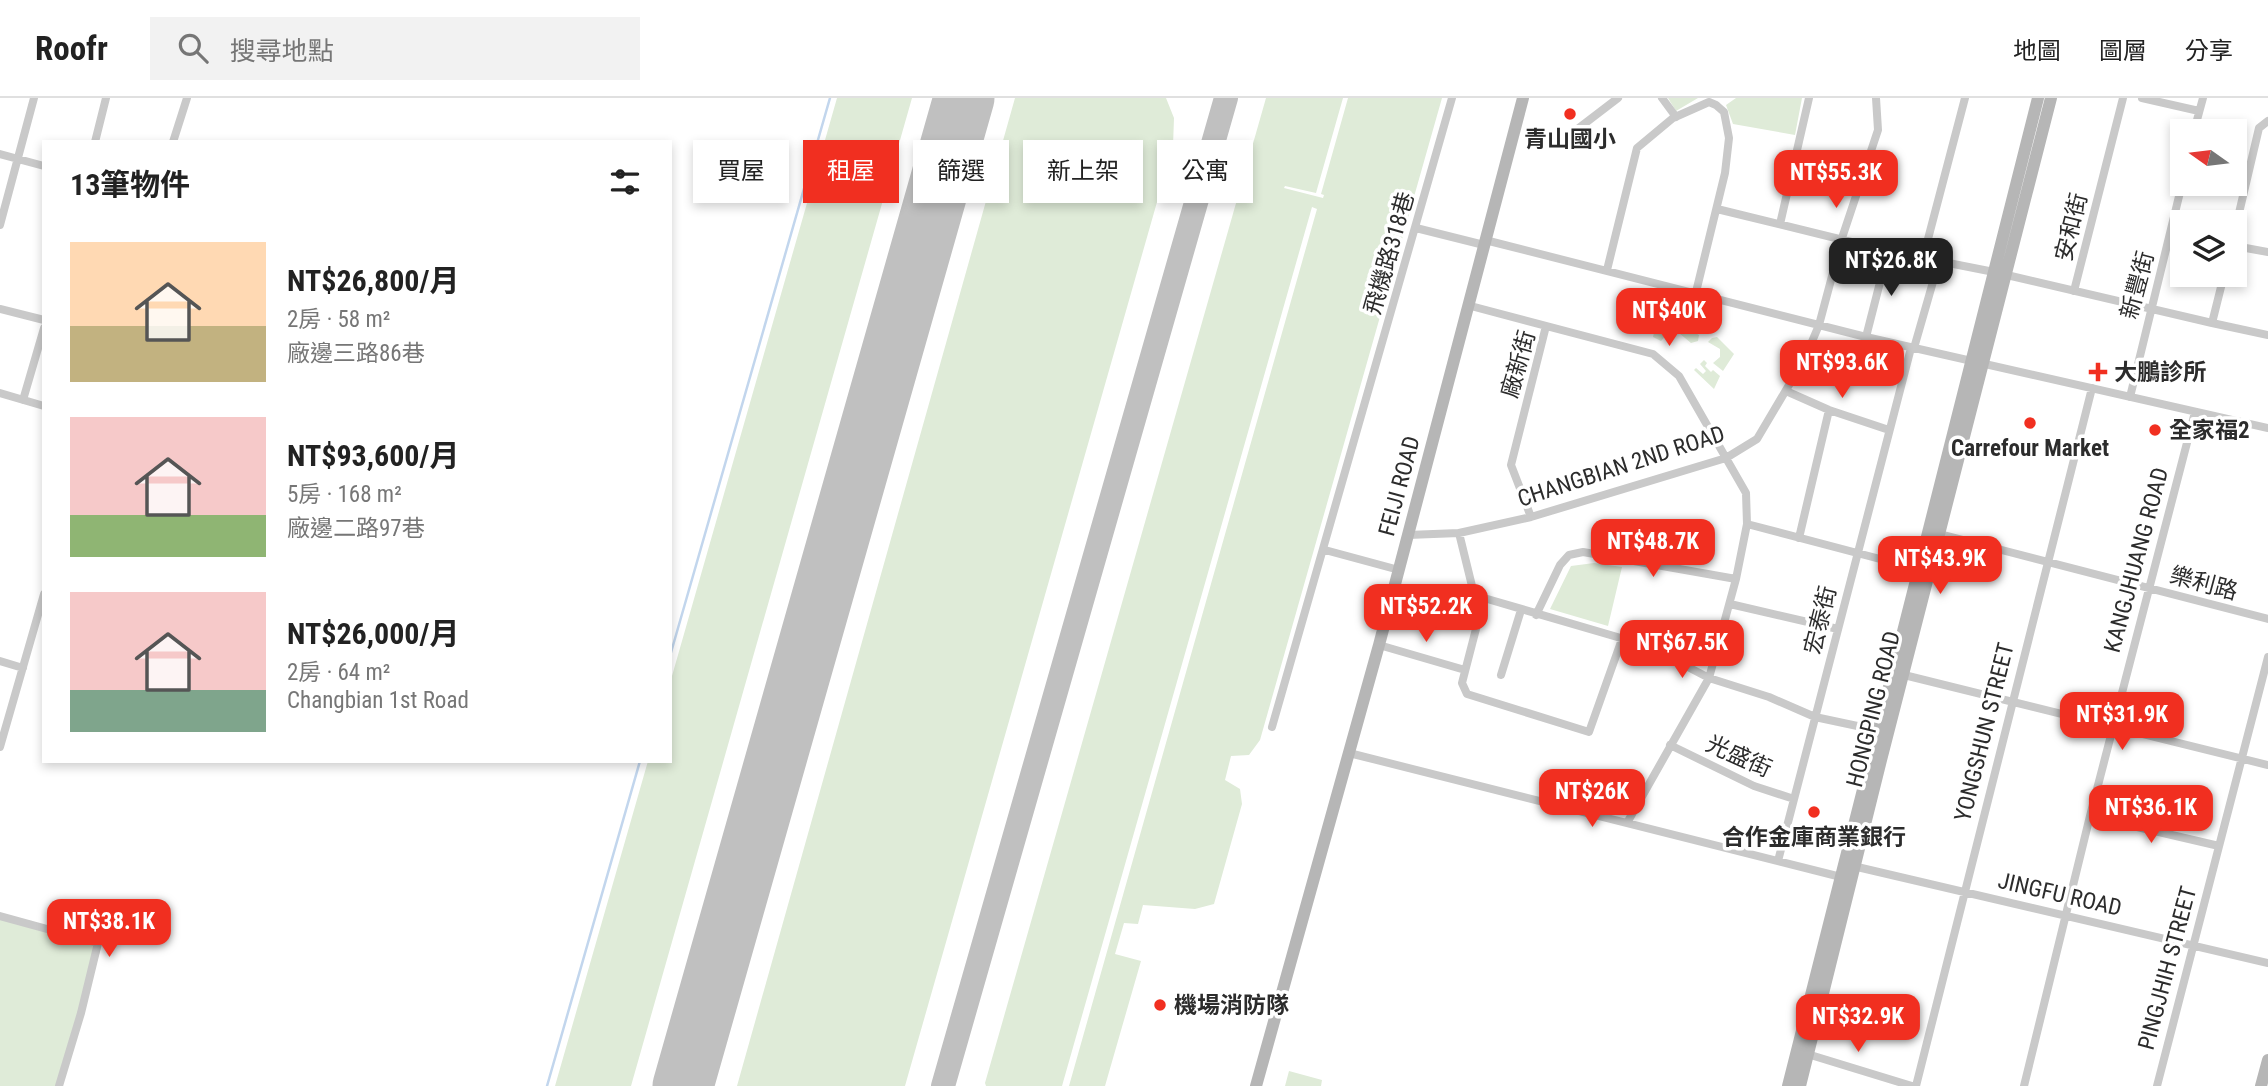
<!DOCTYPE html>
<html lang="zh-TW">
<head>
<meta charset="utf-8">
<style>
  :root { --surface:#fff; --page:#f2f2f2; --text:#222; --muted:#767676; --line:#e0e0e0; --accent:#f12f20 }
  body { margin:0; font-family:"Roboto Condensed","Noto Sans TC",sans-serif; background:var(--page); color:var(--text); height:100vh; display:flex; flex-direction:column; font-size:26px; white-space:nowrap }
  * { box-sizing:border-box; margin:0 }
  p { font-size:23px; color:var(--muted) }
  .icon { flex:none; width:38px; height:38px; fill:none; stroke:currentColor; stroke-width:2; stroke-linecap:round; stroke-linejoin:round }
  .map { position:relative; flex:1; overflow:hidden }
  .panel { position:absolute; left:42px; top:42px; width:630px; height:623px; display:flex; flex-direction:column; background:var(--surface); border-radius:0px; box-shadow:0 4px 10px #0003 }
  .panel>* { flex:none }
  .hud { position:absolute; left:693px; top:42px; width:665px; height:63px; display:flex; gap:14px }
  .needle { width:46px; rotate:284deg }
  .tools { position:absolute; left:2170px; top:21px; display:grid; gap:14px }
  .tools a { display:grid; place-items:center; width:77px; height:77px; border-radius:0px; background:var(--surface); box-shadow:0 4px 10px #0003; font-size:35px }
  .price { position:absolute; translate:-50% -60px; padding:0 16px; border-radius:14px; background:var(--accent); color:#fff; font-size:23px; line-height:46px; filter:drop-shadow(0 2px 4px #0008) }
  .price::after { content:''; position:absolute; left:50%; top:42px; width:21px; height:16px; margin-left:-10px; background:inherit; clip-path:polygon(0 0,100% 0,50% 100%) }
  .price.selected { background:#222; color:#fff }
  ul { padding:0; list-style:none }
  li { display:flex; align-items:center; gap:21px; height:175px; padding:0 28px }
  li span { display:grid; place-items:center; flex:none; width:196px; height:140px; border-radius:0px; color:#555 }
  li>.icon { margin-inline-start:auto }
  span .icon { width:84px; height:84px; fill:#fffc; stroke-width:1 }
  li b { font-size:30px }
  h2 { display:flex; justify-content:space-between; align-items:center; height:84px; padding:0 28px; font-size:30px }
  .tag { padding:0 24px; border-radius:0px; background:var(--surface); box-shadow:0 4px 10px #0003; font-size:24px; line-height:63px }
  .tag.selected { background:var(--accent); color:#fff }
  header { display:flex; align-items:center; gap:42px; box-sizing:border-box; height:98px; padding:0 35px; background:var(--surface); border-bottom:2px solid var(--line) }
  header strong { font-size:33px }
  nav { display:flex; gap:38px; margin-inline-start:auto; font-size:24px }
  .search { width:490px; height:63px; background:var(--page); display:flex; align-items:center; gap:18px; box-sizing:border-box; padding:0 24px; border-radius:0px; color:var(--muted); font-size:26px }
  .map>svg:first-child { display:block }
</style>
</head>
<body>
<header>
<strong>Roofr</strong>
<div class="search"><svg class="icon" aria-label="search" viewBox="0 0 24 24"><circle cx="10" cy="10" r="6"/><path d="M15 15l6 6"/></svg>搜尋地點</div>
<nav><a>地圖</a><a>圖層</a><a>分享</a></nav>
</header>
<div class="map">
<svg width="2268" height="988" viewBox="0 0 2268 988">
  <rect width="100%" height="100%" fill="#fff"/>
  <path fill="#dfebd8" d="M837,0H912L631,988H555L648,663H670V585Z
    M1015,0H1166L1174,20L1173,48L905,988H737Z
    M1266,0H1343L1316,95L1285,88L1284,90L1323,100L1324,97L1321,96L1348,0H1442L1260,642L1249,657L1231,658L1225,682L1240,691L1242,706L1214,806L1195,811L1143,807L1138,826L1124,825L1115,856L1141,863L1105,988H1069L1317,111L1312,109L1062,988H986L985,985Z
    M1668,0H1698L1676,13Z
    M1736,0H1802L1795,37L1733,26L1726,7Z
    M1688,221L1686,230L1699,237L1698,243L1691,245L1673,230L1661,243L1653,239L1656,226L1659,223L1679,228Z
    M1717,239L1734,256L1723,273L1713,265L1720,259V251L1708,244L1712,240Z
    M1704,262L1707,265L1705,268L1711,274L1713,272L1720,278L1714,291L1694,272L1696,270L1703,276L1706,273L1700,266Z
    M1594,465L1622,469L1608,528L1550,511L1571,468Z
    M0,821L101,849L62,988H0Z
    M1289,973L1322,982L1321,988H1285Z"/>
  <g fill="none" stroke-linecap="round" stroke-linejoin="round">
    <path stroke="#c2d6ed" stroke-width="2.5" d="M670,558L830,0
      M547,988L640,663"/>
    <path stroke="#c0c0c0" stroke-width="24" d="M943,988L1226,0"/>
    <path stroke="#c0c0c0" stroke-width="61" d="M683,988L964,0"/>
    <path stroke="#c9c9c9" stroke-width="8" d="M1662,0L1676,19
      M2142,0L2199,13
      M2194,33L2203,0
      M95,44L106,0
      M173,44L187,0
      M1577,46L1571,36L1618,0
      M0,56L44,68
      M1717,111L1888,153L1994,174L2212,225
      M1780,126L1809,0
      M0,127L34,0
      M1416,130L1484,147
      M2235,132L2259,30L2268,23
      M2171,135L2182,137
      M1485,142L1866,239L2268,330
      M2235,148L2268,154
      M1923,160L1965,0
      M1607,172L1637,50L1673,20L1709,4L1716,7
      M2224,177L2212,225L2268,237
      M2074,193L2123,0
      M1696,194L1725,75L1729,40L1724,14L1716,7
      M1467,207L1653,256L1679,278L1746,395L1747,426L1736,481L1709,580L1627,725
      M0,211L44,222
      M1866,239L1888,153
      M1914,250L1939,163
      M1786,293L1829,312L1889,332
      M0,295L44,308
      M2130,299L2182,86
      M23,302L44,230
      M1531,419L1511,367L1546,228
      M1747,426L1918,471
      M1459,435L1473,492L1484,500L1462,585L1467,596L1589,634L1622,541
      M1936,435L2268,521
      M1408,437L1459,435L1531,419L1726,360L1757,341L1805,260L1819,227L1843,137L1878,32L1876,0
      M1799,440L1829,312
      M1325,452L1399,472
      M1484,500L1648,548L1709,580L1769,599L1815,619L1881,633
      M1730,506L1838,531
      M1536,517L1560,467L1569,457L1583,454L1736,481
      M1379,547L1465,572
      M0,563L23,570
      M1900,576L2268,667
      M1501,577L1521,512
      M1272,629L1452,0
      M1670,647L1754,688L1794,701
      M0,649L44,496
      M1349,655L1841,779
      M2090,718L2219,748
      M1778,763L1911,250
      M1853,768L2268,865
      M0,818L98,845L81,915L59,988
      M1804,955L1912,988
      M1916,988L2092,290
      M2024,988L2090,718L2195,314
      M2157,988L2268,559"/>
    <path stroke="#b6b6b6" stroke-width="12" d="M1256,988L1379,547L1523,0
      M1788,988L2038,0
      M1800,988C1881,658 1965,329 2051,0
      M2261,988L2268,962"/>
  </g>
  <g fill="#f12f20" stroke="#fff" stroke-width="2.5">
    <circle cx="1570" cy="16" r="7"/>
    <path d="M2094.5 263.5h7v7h7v7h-7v7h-7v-7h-7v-7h7z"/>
    <circle cx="2030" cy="325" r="7"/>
    <circle cx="2155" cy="332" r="7"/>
    <circle cx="1814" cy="714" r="7"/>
    <circle cx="1160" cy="907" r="7"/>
  </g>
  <g text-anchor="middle" stroke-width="7" stroke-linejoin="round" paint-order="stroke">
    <g font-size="23" font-weight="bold" fill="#2c2c2c" stroke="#fff">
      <text x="1570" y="49">青山國小</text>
      <text x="2114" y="282" text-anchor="start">大鵬診所</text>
      <text x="2169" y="340" text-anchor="start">全家福2</text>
      <text x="2030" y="358">Carrefour Market</text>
      <text x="1814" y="747">合作金庫商業銀行</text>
      <text x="1174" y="915" text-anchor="start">機場消防隊</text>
    </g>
    <g font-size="23" fill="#2c2c2c" stroke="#fff">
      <text transform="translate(2071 129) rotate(-76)" y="8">安和街</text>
      <text transform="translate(1389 155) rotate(-74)" y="8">飛機路318巷</text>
      <text transform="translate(2137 187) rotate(-75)" y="8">新豐街</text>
      <text transform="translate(1518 266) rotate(-74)" y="8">廠新街</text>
      <text transform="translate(1621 368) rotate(-18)" y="8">CHANGBIAN 2ND ROAD</text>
      <text transform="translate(1399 388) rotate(-75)" y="8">FEIJI ROAD</text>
      <text transform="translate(2136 462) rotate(-75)" y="8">KANGJHUANG ROAD</text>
      <text transform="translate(2204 485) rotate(15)" y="8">樂利路</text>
      <text transform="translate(1820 522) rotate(-76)" y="8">宏泰街</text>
      <text transform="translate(1873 611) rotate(-76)" y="8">HONGPING ROAD</text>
      <text transform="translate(1984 634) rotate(-76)" y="8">YONGSHUN STREET</text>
      <text transform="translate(1739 658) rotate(24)" y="8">光盛街</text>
      <text transform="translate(2060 796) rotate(13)" y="8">JINGFU ROAD</text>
      <text transform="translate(2167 870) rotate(-75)" y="8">PINGJHIH STREET</text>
    </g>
  </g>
</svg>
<div class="tools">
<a><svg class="needle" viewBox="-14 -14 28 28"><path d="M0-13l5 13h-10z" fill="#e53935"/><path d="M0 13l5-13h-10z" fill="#767676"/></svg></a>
<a><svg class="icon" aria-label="layers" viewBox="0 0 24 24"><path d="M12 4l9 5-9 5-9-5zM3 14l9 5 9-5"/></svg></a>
</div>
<b class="price" style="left:1836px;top:112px">NT$55.3K</b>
<b class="price selected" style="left:1891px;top:200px">NT$26.8K</b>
<b class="price" style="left:1669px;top:250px">NT$40K</b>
<b class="price" style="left:1842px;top:302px">NT$93.6K</b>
<b class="price" style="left:1653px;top:481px">NT$48.7K</b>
<b class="price" style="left:1940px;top:498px">NT$43.9K</b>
<b class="price" style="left:1426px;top:546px">NT$52.2K</b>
<b class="price" style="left:1682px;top:582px">NT$67.5K</b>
<b class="price" style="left:2122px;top:654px">NT$31.9K</b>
<b class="price" style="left:1592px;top:731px">NT$26K</b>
<b class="price" style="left:2151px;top:747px">NT$36.1K</b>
<b class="price" style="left:109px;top:861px">NT$38.1K</b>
<b class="price" style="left:1858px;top:956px">NT$32.9K</b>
<div class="hud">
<a class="tag">買屋</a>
<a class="tag selected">租屋</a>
<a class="tag">篩選</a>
<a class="tag">新上架</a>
<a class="tag">公寓</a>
</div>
<section class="panel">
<h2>13筆物件<svg class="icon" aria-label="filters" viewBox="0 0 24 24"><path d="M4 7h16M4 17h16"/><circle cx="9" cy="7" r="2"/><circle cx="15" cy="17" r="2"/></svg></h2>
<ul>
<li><span style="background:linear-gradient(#ffd9b3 60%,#c2b280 0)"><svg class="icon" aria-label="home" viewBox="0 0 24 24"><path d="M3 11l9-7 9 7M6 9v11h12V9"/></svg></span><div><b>NT$26,800/月</b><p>2房 · 58 m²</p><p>廠邊三路86巷</p></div></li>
<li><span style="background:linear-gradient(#f6c9c9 70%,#8fb573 0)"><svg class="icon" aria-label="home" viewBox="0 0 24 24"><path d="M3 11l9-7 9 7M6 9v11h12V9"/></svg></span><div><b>NT$93,600/月</b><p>5房 · 168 m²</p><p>廠邊二路97巷</p></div></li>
<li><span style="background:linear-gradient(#f6c9c9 70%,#7fa58c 0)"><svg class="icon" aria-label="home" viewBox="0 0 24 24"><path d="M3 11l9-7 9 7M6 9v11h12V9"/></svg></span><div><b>NT$26,000/月</b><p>2房 · 64 m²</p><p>Changbian 1st Road</p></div></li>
</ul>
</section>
</div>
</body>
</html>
